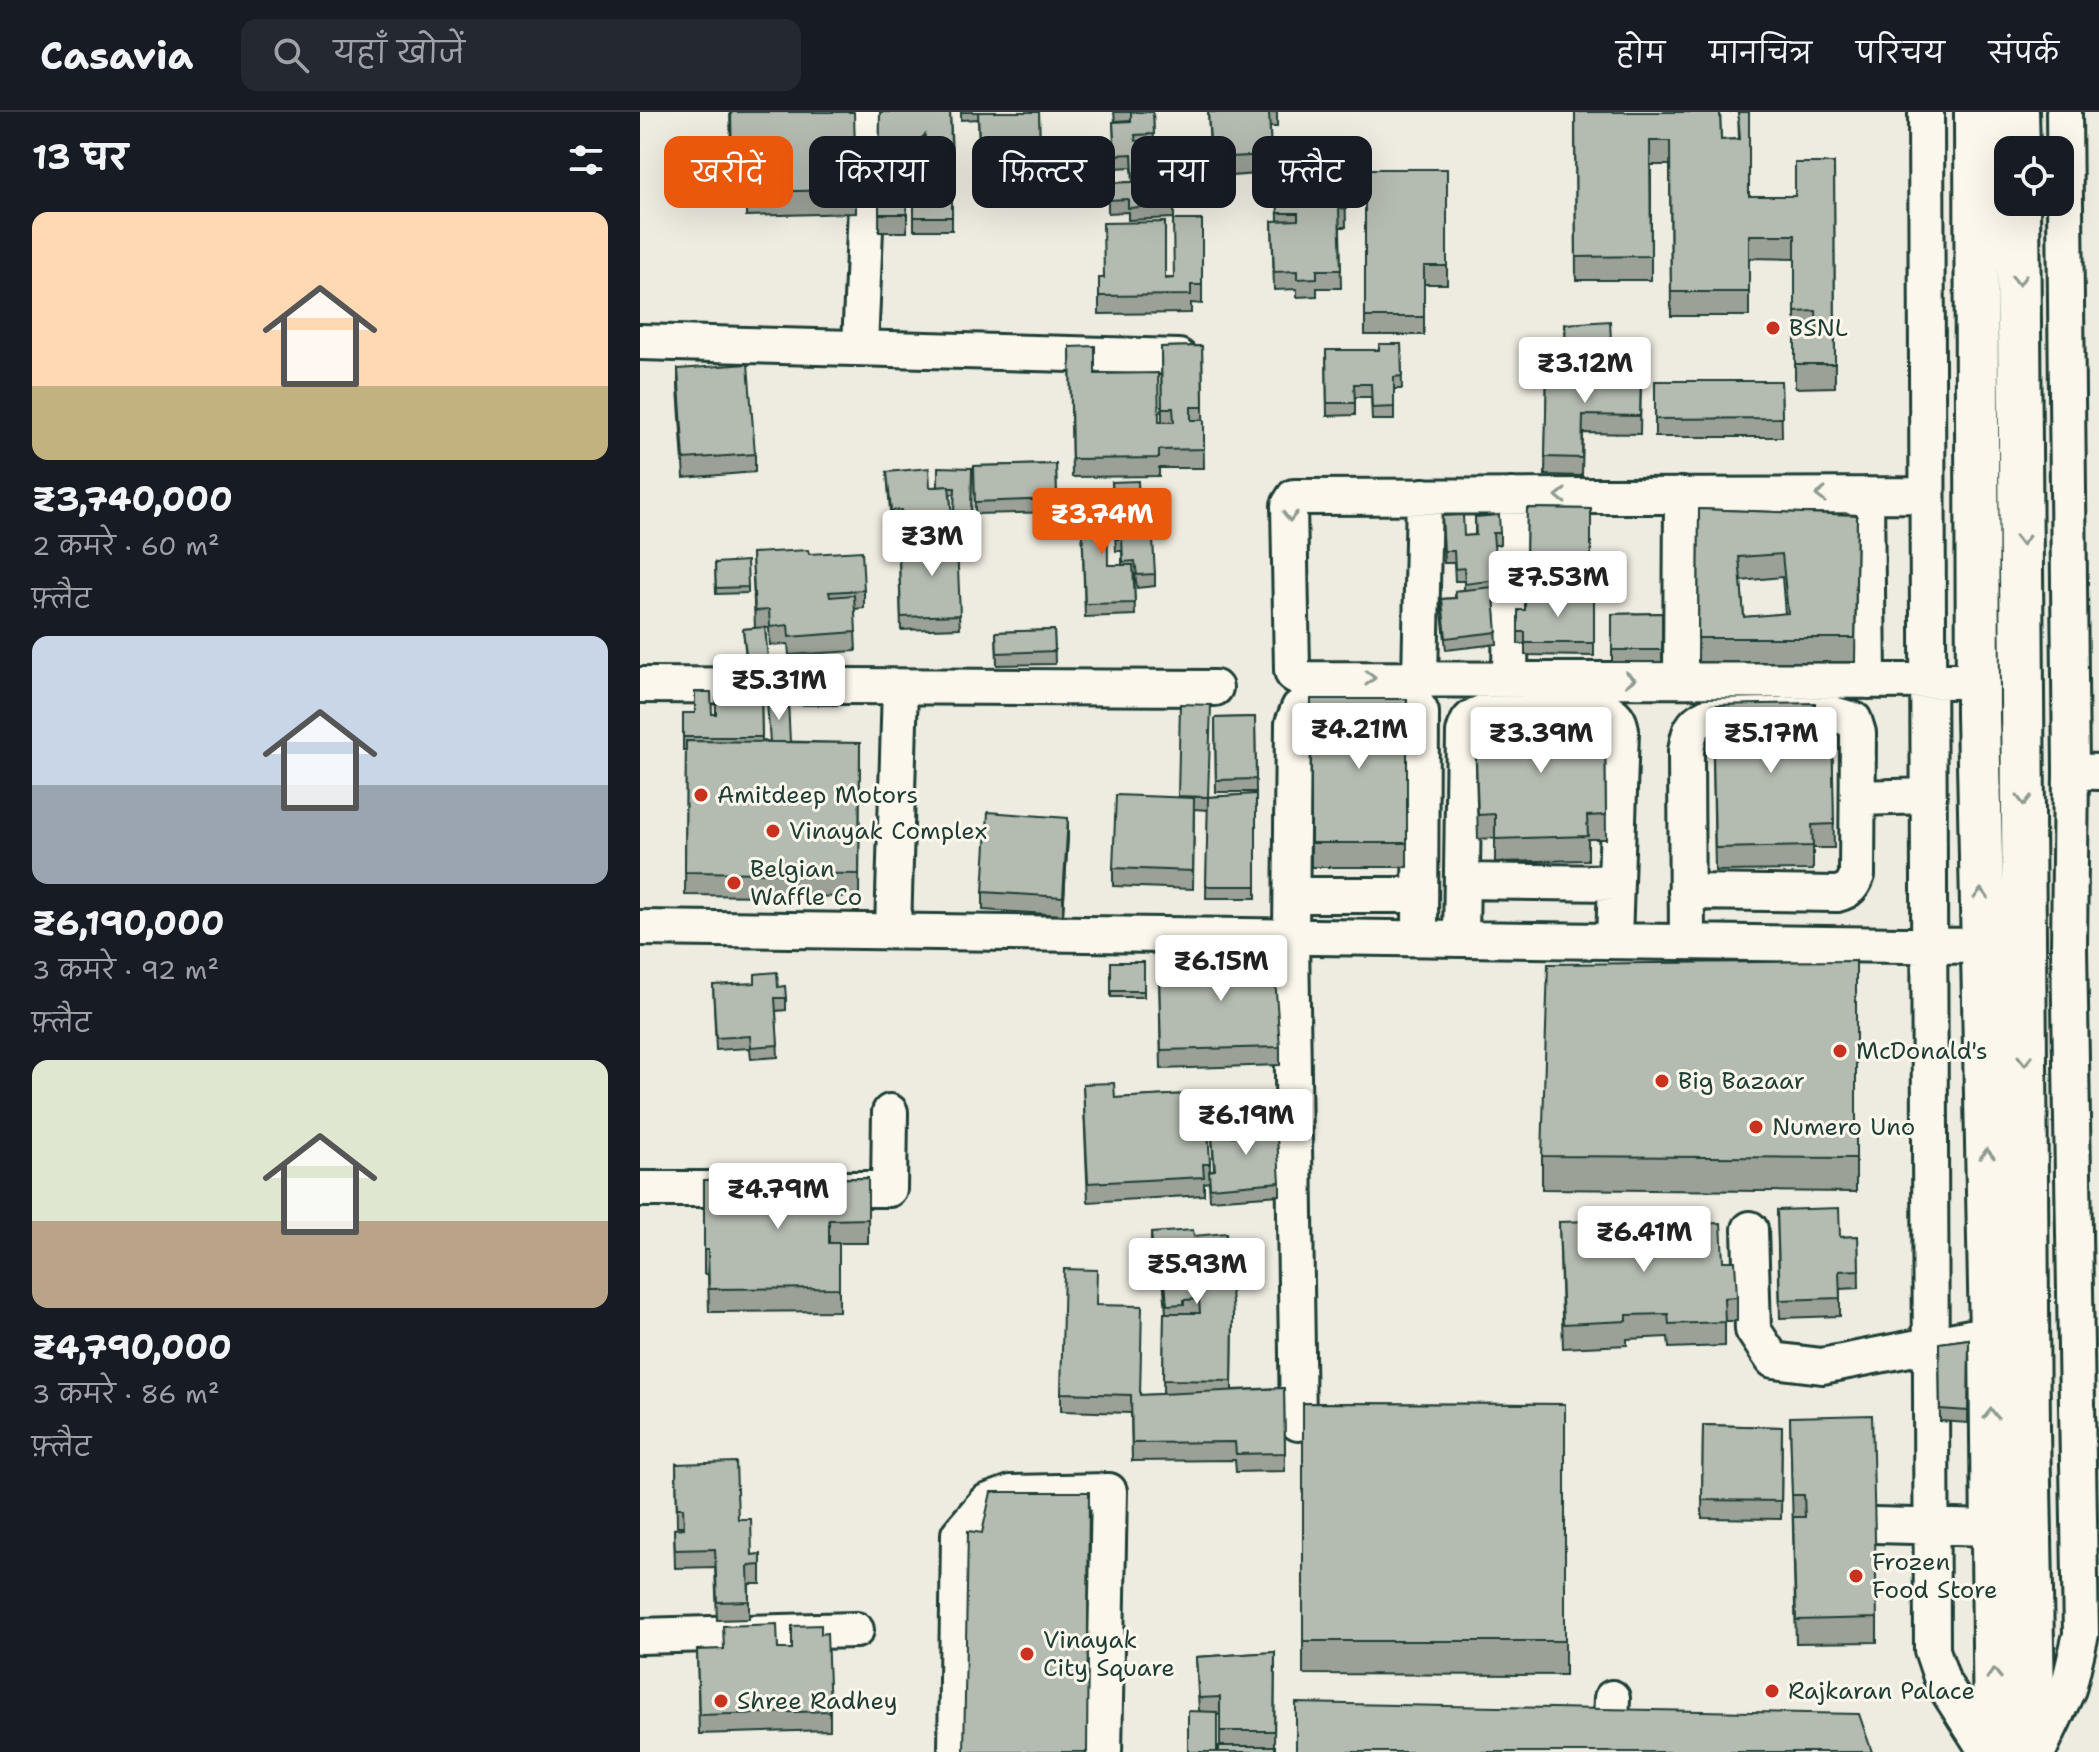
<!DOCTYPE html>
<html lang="hi">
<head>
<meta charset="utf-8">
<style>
  :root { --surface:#171b24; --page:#242831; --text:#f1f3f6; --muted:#9ea1a6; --line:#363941; --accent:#ea580c }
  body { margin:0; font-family:"Shantell Sans","Playpen Sans Deva",sans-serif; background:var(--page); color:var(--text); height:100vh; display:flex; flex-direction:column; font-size:30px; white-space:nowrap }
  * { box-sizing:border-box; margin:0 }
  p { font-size:26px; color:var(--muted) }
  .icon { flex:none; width:44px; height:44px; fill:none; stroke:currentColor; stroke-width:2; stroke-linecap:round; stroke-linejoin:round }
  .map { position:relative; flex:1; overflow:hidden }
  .panel { display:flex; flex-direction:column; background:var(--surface); width:640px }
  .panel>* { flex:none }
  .banner { position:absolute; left:24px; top:24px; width:760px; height:72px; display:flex; gap:16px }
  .buttons { position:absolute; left:1354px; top:24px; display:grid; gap:16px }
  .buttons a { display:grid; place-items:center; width:80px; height:80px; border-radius:16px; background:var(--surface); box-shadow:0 8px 32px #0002; font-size:40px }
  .price { position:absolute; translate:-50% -68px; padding:0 18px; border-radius:8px; background:#fff; color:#222; font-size:26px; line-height:52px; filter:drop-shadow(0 2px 4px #0008) }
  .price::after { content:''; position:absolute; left:50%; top:48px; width:24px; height:18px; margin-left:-12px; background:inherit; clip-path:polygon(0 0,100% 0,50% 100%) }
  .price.on { background:var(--accent); color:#fff }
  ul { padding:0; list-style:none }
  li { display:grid; align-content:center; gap:16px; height:424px; padding:0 32px }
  li span { display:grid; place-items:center; height:248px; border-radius:16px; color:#555 }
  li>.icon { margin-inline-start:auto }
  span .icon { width:144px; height:144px; fill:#fffc; stroke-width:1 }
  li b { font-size:34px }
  h2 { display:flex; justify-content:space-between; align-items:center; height:96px; padding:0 32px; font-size:34px }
  .pill { padding:0 28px; border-radius:16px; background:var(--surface); box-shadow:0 8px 32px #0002; font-size:28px; line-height:72px }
  .pill.on { background:var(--accent); color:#fff }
  header { display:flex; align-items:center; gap:48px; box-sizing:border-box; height:112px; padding:0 40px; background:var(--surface); border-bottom:2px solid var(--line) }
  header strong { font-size:38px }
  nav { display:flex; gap:44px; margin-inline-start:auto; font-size:28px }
  .search { width:560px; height:72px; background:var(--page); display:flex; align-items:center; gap:20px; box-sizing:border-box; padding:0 28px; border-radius:16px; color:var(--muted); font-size:30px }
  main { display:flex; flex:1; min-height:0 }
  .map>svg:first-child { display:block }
</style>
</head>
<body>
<header>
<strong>Casavia</strong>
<div class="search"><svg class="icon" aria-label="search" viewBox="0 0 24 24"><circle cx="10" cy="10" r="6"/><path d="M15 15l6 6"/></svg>यहाँ खोजें</div>
<nav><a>होम</a><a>मानचित्र</a><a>परिचय</a><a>संपर्क</a></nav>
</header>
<main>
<section class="panel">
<h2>13 घर<svg class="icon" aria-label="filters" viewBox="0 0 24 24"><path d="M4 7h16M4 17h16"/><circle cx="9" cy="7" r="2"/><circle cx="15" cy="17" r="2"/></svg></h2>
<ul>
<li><span style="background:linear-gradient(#ffd9b3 70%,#c2b280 0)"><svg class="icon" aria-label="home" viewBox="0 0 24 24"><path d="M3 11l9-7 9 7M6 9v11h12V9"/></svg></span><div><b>₹3,740,000</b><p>2 कमरे · 60 m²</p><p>फ़्लैट</p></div></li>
<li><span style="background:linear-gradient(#c9d6e8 60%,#9aa5b1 0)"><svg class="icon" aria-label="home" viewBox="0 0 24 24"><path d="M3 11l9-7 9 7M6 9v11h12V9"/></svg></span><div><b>₹6,190,000</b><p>3 कमरे · 92 m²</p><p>फ़्लैट</p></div></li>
<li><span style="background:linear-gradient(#dfe7d0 65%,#b9a48a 0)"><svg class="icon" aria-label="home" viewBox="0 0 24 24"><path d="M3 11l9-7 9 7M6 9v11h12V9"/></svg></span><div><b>₹4,790,000</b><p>3 कमरे · 86 m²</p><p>फ़्लैट</p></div></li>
</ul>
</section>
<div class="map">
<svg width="1459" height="1640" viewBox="0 0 1459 1640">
  <rect width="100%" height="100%" fill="#eeece1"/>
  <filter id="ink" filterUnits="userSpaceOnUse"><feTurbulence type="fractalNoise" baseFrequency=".0125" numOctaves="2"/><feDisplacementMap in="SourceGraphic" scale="16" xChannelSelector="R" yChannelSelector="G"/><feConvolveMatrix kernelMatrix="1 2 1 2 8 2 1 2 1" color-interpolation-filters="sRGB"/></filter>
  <g filter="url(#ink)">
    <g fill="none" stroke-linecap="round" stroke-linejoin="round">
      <g stroke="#1f3d34" stroke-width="40">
        <path id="minor" d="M1286,0L1292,1538L1303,1571L1347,1640
          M0,230L539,245
          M220,235L230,0
          M1226,383L1228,569
          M1287,383L654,385L649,393L652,558L653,562L661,567L1338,569
          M780,566L784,384
          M870,566L872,384
          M1041,568L1042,383
          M0,573L575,576
          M1431,659L1459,660
          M1218,686L1289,684
          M822,769L976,771
          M1046,780L1197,782C1209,779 1213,774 1217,763L1218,621L1214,608L1193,602L1067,604C1050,612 1049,621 1046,639L1047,830
          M652,783H780
          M0,816L1342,834
          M253,818L260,575
          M821,827L824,621C827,609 830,605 842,601L965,598C976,602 980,608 981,619L974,829
          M0,1077H108
          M180,1077H249L250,1000
          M1110,1117L1113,1218L1133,1248L1182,1254L1351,1221
          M658,1311L651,824L653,611L659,596L667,593L771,591L778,595L781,600L780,826
          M1234,1413L1352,1416
          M0,1524L216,1518
          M971,1610L972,1586
          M316,1640L319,1422L346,1390L371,1381L469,1379L464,1640
          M1398,1640L1428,1577L1441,1522L1429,835L1431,659L1424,0"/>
      </g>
      <g stroke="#1f3d34" stroke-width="48">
        <path id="major" d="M1336,0L1338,603L1351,1221L1355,1640
          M1377,0L1378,38
          M1378,90L1388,1318L1394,1640"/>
      </g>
      <use href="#minor" stroke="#fbf7ec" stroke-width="34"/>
      <use href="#major" stroke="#fbf7ec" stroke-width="42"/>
    </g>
    <path fill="#9ba197" stroke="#1f3d34" stroke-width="2" fill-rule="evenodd" d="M90,0L216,78V101L106,104V76H92Z
      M240,0H310L312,42V118H274V51L267,58V120H239Z
      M321,0H399L400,60H384L383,41L339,42L338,7L321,8Z
      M474,0H513L514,34H512L514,69L517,75L534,93V106L488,108V100L468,101V71L493,70L492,55L475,56L473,10L491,9L490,8L475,9Z
      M568,0H637V15H630L631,61L591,64V72L572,74Z
      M935,0H1091H1080L1081,28L1099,27L1098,0H1109V84H1155L1194,51L1195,275L1155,276V147L1109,146V204H1031L1030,53H1011V168H936Z
      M725,57H807V172H784V223H725Z
      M705,63L706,115H700L701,176H677V184L657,185V177L634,178L632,109H638L637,65Z
      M562,108V192L551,191V201L459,202V166H534Z
      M925,212L972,249V259L1001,260L1000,322L943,321L942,364L905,363L907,258H927Z
      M761,232L762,277H754V308H732L731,285H715V303L687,304L686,238H739Z
      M562,234L564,356H519V364L432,365L430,235L455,262L519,310H522L521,235Z
      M38,257L115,342V360L44,366L38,275Z
      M1015,269H1141L1142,325H1015Z
      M416,352L417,400L335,402L334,354Z
      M332,356L331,406L314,405L315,382H310L320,516L261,518L259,443H264L261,411L251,412L247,360L290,375H298ZM295,418L296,442H292L290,419Z
      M472,370L499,394L515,462V474L497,476L495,462H494L495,503L445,505L441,378L468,453H482V439H476Z
      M887,396L951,397V462L886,461Z
      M1059,397L1217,403L1215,550H1058ZM1142,465L1145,502L1104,505L1101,469Z
      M802,404L824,424L835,423V405L860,421V433H854L857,481H854L857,532L806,538L802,500V487L815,486V479L824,478V469H815L814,451H804Z
      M112,441L169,442L224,478V496L214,497L216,539L149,543L148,532L130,533L129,516H125L128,554L107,556L103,517L115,516Z
      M75,451L108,475V481L76,482Z
      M954,484V544L885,543V532H878V498H885Z
      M1022,501V550H972V502Z
      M414,518L415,552L357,553L356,520Z
      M121,585L122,629L220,631L219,785L45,783L46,638H43V601L76,602Z
      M671,587H767V755H671Z
      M1072,593L1175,614H1192L1194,736H1173V758L1075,759Z
      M615,605L616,680H576L575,606Z
      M835,620L965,621L966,727H948V748L855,750V726L838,727Z
      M616,682V786H566L568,698L554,697L553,777L473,774V756L538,685H568Z
      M428,724L423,803L343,798V780Z
      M1216,849V1080L902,1077V1044Z
      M471,850H504V885H471Z
      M519,860L554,862L640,935V953L521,957Z
      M73,873L138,875L146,886V898L136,899L138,945L111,947L110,936L76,938Z
      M443,972L475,986L566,981L570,1058H574L572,1025L595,1024V1014L640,1070V1083L570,1088L569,1070L564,1071V1083L448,1090Z
      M228,1066V1131H199V1199L69,1200L68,1162H64V1068Z
      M1137,1098L1200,1125L1218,1124L1219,1176L1200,1177V1204L1140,1206Z
      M919,1110L983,1141L1005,1140L1004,1114L1083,1149L1097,1185V1209H1085V1234L1029,1236L1028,1225L987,1227V1233L923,1236Z
      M511,1121L554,1124L593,1202L592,1278L644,1276L645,1359L596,1360L595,1348L492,1349L491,1301L421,1299V1281L456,1193L501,1283L523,1282L524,1201H526L523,1164L514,1165L511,1139Z
      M1329,1227L1328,1311L1300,1309L1299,1231Z
      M663,1291L925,1292V1563L663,1562Z
      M1150,1305L1237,1506V1530L1156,1531Z
      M1063,1313L1142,1315L1141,1407L1062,1406Z
      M36,1352L98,1407L112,1443L121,1442V1472H109V1507L77,1508L75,1455L35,1456L34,1417L43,1416V1414H37Z
      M181,1522L190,1599V1618L59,1622L57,1538L152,1537Z
      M635,1540L634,1634H580V1603L559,1599L556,1545Z"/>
    <path fill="#7e837b" stroke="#1f3d34" stroke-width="2" d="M285,23L284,41L266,58V40Z
      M428,706V724L423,803V785Z"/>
    <path fill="#b4bbb0" stroke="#1f3d34" stroke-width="2" fill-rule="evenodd" d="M91,0H214L216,78L106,80V52H92Z
      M240,0H310L311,34H284L285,23L266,40L267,102H239Z
      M338,0H399L400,41L384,42L383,22L339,24Z
      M491,0H513L514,22L495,23L496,29L512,28L514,63L493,64L492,42L475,43L473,10L491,9Z
      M568,0H629L631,43L590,45L591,54L572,55Z
      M935,0H1080L1081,28L1100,27L1098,0H1109V84H1155V51H1194L1195,252H1155V222L1177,220L1176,199L1155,200V123H1109V180H1031L1030,29H1010L1011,144L936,145Z
      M274,42H312V105H274Z
      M725,57H807V154H784V205H725Z
      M705,63L706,97L699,96L701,158H677V166L657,167V159L634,160L632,109L658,108V101H638L637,65Z
      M516,69L517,75H532L534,93L488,96V87L468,88V71Z
      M533,108H562V173H551V183L459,184V166H464L463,111L525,110V167L534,166Z
      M970,209L972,249L927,252L925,212Z
      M739,232H761L762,264L754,265V295L732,296L731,272H714L715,291H687L686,238H739Z
      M455,234V262L518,261L519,310H534L533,296H522L521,235L562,234L563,295H551V308H564V337L519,338V346L432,347L430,235Z
      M108,252L115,342L44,347L38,257Z
      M907,258L1001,260L1000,304L943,303L942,346L905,345Z
      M1015,269H1141L1142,306L1015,307Z
      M416,352L417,387L335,390L334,354Z
      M298,355L332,356L331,400L314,399L315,376H309V374L298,375Z
      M289,356L290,375L309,374L312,404L289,406L292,434L265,437L261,398L251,399L247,360Z
      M498,369L499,394H511L515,462L497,463L495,449L483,450L482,426L476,427L472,370Z
      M441,378H467L468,453H493L495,491L445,492Z
      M887,396L951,397V450L886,449Z
      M1059,397L1217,403L1215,526H1058ZM1142,442L1148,501L1104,505L1099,445Z
      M823,403L824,424L836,423L835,405L859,403L860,421H853L857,468L825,472L824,456L815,457L814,439H804L802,404Z
      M295,409H316L320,503L261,505L259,443L296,442Z
      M168,438L169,442L222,439L224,478L189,480L190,485L214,483L216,520L149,525L148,513L130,515L129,498L115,499L112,441Z
      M107,449L108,475L76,476L75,451Z
      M853,475L857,520L806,526L802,487L816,486L815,479Z
      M885,483L954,484V531H885V520H878V498H885Z
      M1022,501V538H972V502Z
      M125,515L128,548L107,550L103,517Z
      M414,518L415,539L357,541L356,520Z
      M55,580H71L72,602H76V586L121,585L122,625H43V601H55Z
      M671,587H767V731H671Z
      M148,589L150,630H130L127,590Z
      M1175,591V614H1192L1194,712L1172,713L1173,734L1075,736L1072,593Z
      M540,592L571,593L568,685L538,684Z
      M948,601L949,621H965L966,703L947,704L948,724L855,727V702L838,703L835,620H856V604Z
      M615,605L616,667L576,668L575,606Z
      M46,629L220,631L219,762L45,760Z
      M616,682V774H566L568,685Z
      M476,683L554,686L553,759L473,756Z
      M348,700L428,706L423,785L343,780Z
      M633,838L640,935L521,938L519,860L555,862L554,843Z
      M1216,849V1046L902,1044L908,852Z
      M471,850H504V879H471Z
      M137,860L138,875L145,874L146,886H135L138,933L111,935L110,924L76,926L73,873L115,871V862Z
      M474,971L475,986L566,981L570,1052H563L564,1065L448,1071L443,972Z
      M636,1010L640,1070L570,1076L569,1059L575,1058L572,1025L596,1024L595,1014Z
      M228,1066V1107L189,1108V1131H199V1176L69,1177L68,1138H64V1068Z
      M1199,1096L1200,1125L1218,1124L1219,1158L1199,1159L1200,1186L1140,1188L1137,1098Z
      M981,1108L983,1141L1006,1140L1004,1114L1081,1111L1083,1149H1095L1097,1185L1084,1186L1085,1210L1029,1212L1028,1202L987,1203V1209L923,1212L919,1110Z
      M553,1118L554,1124L586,1121L593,1202L592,1269L523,1268L524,1201H560L559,1187L544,1188V1192L527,1193L523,1146L514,1147L511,1121Z
      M424,1157L457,1158L456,1193L502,1194L500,1283L644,1276L645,1341L596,1342L595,1330L492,1331L491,1283L421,1281Z
      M1329,1227L1328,1299L1300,1297L1299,1231Z
      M663,1291L925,1292V1529H663Z
      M1232,1303L1237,1506L1156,1508L1153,1405H1165L1164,1383H1152L1150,1305Z
      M1063,1313L1142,1315L1141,1389L1062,1388Z
      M96,1350L98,1407H111L112,1443L121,1442V1453L108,1454L109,1489L77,1490L75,1437L35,1438L34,1417L44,1416L43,1396H37L36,1352Z
      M351,1380H449L447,1640H324L328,1419L342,1421Z
      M137,1512L138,1537H152V1514L181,1513V1522L187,1521L190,1599L59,1603L57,1538L84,1537L83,1514Z
      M635,1540L634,1619H580V1585L559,1586L556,1545Z
      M656,1591L1219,1602L1232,1640H656Z
      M548,1599L577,1600V1640H548Z
      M579,1634H635V1640H579Z"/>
    <defs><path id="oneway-chevron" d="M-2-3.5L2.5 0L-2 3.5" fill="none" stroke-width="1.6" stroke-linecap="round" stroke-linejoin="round" transform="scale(2)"/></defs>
    <g stroke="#8d9a90">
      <use href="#oneway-chevron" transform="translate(1379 168) rotate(89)"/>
      <use href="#oneway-chevron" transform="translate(1181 383) rotate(180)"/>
      <use href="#oneway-chevron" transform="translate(921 384) rotate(180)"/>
      <use href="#oneway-chevron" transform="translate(650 404) rotate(91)"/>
      <use href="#oneway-chevron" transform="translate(1382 428) rotate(90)"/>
      <use href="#oneway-chevron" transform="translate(730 566)"/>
      <use href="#oneway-chevron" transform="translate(990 567)"/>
      <use href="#oneway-chevron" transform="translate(1384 688) rotate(90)"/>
      <use href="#oneway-chevron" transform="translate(1341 782) rotate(-91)"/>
      <use href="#oneway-chevron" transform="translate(1385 948) rotate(90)"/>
      <use href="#oneway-chevron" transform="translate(1347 1042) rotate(-91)"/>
      <use href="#oneway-chevron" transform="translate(1351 1302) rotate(-90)"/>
      <use href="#oneway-chevron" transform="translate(1354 1562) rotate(-91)"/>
    </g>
  </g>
  <g fill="#c8321e" stroke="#fbf7ec" stroke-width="3">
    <circle cx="1133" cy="216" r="8"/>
    <circle cx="61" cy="683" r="8"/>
    <circle cx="133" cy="719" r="8"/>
    <circle cx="94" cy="771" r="8"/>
    <circle cx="1200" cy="939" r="8"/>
    <circle cx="1022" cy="969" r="8"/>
    <circle cx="1116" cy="1015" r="8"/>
    <circle cx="1216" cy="1464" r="8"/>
    <circle cx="387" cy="1542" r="8"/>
    <circle cx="1132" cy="1579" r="8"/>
    <circle cx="81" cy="1589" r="8"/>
  </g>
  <g text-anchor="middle" stroke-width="6" stroke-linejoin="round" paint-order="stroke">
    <g font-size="24" fill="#1f3d34" stroke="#fbf7ec" text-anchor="start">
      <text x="1149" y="224">BSNL</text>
      <text x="77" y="691">Amitdeep Motors</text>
      <text x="149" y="727">Vinayak Complex</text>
      <text x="110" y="765">Belgian<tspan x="110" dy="28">Waffle Co</tspan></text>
      <text x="1216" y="947">McDonald's</text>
      <text x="1038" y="977">Big Bazaar</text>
      <text x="1132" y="1023">Numero Uno</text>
      <text x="1232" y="1458">Frozen<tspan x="1232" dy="28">Food Store</tspan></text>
      <text x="403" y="1536">Vinayak<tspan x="403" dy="28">City Square</tspan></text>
      <text x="1148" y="1587">Rajkaran Palace</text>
      <text x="97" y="1597">Shree Radhey</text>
    </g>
  </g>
</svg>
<div class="buttons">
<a><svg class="icon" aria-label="locate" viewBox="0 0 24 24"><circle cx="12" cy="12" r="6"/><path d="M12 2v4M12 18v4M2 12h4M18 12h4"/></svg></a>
</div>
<b class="price" style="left:945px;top:293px">₹3.12M</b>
<b class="price on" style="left:462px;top:444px">₹3.74M</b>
<b class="price" style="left:292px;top:466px">₹3M</b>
<b class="price" style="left:918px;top:507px">₹7.53M</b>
<b class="price" style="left:139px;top:610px">₹5.31M</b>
<b class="price" style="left:719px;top:659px">₹4.21M</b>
<b class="price" style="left:901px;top:663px">₹3.39M</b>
<b class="price" style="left:1131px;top:663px">₹5.17M</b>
<b class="price" style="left:581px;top:891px">₹6.15M</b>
<b class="price" style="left:606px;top:1045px">₹6.19M</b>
<b class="price" style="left:138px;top:1119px">₹4.79M</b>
<b class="price" style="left:1004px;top:1162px">₹6.41M</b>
<b class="price" style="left:557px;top:1194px">₹5.93M</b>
<div class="banner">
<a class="pill on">खरीदें</a>
<a class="pill">किराया</a>
<a class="pill">फ़िल्टर</a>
<a class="pill">नया</a>
<a class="pill">फ़्लैट</a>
</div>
</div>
</main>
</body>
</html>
